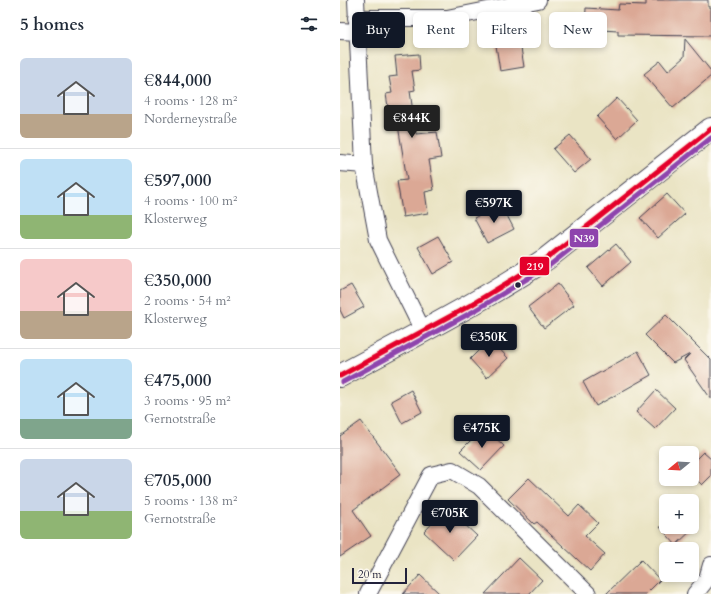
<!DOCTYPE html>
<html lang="en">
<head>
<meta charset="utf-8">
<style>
  :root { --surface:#fff; --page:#f6f6f7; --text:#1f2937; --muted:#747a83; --line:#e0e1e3; --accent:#111827 }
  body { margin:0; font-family:Cardo,serif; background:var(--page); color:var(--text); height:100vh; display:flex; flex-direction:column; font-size:15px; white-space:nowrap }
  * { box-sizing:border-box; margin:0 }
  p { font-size:13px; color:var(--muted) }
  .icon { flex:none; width:22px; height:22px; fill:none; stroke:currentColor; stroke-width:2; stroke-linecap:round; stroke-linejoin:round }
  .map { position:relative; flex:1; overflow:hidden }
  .drawer { display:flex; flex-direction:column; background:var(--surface); width:340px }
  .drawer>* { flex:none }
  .hud { position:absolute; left:12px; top:12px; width:299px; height:36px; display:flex; gap:8px }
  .needle { width:26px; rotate:252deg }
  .buttons { position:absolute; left:319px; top:446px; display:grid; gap:8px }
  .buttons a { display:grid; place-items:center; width:40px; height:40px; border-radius:6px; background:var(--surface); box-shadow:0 2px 6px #0003; font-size:20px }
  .scale { position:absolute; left:12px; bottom:10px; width:55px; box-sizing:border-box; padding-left:4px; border:2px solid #22223b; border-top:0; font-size:11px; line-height:14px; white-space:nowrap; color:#22223b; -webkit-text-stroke:3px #fbf7ec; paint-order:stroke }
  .price { position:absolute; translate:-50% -34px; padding:0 9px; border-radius:4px; background:var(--accent); color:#fff; font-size:13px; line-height:26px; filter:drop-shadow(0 1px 2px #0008) }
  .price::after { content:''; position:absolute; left:50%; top:24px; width:12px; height:9px; margin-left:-6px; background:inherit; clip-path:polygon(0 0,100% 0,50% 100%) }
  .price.current { background:#222; color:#fff }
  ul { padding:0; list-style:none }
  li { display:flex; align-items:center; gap:12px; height:100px; padding:0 20px }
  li+li { border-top:1px solid var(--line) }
  li span { display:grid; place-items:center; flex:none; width:112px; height:80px; border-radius:6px; color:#555 }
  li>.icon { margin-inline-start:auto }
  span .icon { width:48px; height:48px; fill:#fffc; stroke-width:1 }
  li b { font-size:17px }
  h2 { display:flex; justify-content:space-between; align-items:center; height:48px; padding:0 20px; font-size:17px }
  .pill { padding:0 14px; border-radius:6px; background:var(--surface); box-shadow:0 2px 6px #0003; font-size:14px; line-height:36px }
  .pill.current { background:var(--accent); color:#fff }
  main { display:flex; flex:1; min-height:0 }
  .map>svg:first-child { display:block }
</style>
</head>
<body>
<main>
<section class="drawer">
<h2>5 homes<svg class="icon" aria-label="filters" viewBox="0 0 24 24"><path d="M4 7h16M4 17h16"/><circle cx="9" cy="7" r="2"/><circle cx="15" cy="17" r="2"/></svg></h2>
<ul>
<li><span style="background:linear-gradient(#c9d6e8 70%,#b9a48a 0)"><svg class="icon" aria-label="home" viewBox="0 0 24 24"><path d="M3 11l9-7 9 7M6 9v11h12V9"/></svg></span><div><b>€844,000</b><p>4 rooms · 128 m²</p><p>Norderneystraße</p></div></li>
<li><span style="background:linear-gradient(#bfe0f5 70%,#8fb573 0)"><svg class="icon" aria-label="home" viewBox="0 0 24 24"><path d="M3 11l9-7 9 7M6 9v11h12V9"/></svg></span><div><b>€597,000</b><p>4 rooms · 100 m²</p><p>Klosterweg</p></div></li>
<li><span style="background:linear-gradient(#f6c9c9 65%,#b9a48a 0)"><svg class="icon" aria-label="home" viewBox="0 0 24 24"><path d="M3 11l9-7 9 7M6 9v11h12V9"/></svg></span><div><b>€350,000</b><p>2 rooms · 54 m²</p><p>Klosterweg</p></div></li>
<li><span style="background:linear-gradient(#bfe0f5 75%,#7fa58c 0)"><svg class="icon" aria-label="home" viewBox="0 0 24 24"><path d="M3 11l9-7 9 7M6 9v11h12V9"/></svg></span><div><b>€475,000</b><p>3 rooms · 95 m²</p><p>Gernotstraße</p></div></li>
<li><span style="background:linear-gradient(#c9d6e8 65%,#8fb573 0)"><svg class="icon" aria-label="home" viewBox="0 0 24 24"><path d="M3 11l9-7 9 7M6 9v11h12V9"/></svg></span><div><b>€705,000</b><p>5 rooms · 138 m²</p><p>Gernotstraße</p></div></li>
</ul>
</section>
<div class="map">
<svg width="371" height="594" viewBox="0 0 371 594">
  <rect width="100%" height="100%" fill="#fbf7ec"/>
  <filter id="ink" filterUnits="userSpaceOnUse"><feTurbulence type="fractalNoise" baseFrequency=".025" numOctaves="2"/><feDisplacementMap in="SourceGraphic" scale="8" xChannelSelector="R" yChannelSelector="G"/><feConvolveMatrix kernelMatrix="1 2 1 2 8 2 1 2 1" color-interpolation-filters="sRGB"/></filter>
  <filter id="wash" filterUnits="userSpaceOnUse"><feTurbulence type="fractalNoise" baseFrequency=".012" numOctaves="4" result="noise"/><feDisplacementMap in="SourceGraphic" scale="16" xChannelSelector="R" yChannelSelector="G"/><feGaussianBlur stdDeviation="0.9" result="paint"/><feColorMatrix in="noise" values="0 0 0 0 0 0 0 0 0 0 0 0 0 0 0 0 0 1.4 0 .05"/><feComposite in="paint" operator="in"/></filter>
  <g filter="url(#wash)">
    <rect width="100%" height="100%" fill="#eae4c4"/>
    <g id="blocks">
      <path fill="#dba895" d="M306,0H368V7H371V36L278,35V31L245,29L246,8L278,10L279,4L306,5Z
        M179,35L184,67L160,71L155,39Z
        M345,39L371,71V76L333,108L304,74L320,61L328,71L344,57Z
        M79,54L80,70L72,71L75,90L70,91L76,134L97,132L101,158L89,160L94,190L85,192L88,213L63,217L57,181L67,180L57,119L50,120L46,94L52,93L49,77L57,76L55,56Z
        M277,98L297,120L277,139L257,117Z
        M230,135L251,159L234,173L213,149Z
        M327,194L345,214L318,238L300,218Z
        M161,204L174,229L147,243L134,218Z
        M98,236L113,262L93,274L78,247Z
        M276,244L291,262L263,286L248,268Z
        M218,284L234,305L204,328L188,307Z
        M11,285L24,307L4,318L0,310V291Z
        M326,315L371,360V399L344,360L350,354L333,363L305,335Z
        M150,339L168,358L147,378L130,359Z
        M298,351L311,375L256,406L243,382Z
        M71,390L82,412L62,423L51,401Z
        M316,390L335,408L315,429L296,412Z
        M21,421L61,474L13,510L31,536L0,557V436Z
        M144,427L164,446L141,470L120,451Z
        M363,452L371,459V476L362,485L352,475V463Z
        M189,478L229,516L239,505L258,523L245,536L265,554L250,571L197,522L194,524L168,499Z
        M107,508L137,536L114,560L84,532Z
        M320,527H355L336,545Z
        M179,558L202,580L189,594H145Z
        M301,560L320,580L306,594H266Z
        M80,575L100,594H63Z"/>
    </g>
  </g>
  <g filter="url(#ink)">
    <use href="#blocks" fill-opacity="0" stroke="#403f50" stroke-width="1"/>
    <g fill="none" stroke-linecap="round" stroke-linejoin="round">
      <g stroke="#403f50" stroke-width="18">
        <path id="street" d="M16,0L24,165L38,240L83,331
          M16,18H107L198,0
          M0,31L17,32
          M0,163L24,165
          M28,594L91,475L112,470L139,486L248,594
          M355,594L367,579L371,565"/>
      </g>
      <g stroke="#403f50" stroke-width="24">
        <path id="secondary" d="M0,376C70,338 141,302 206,259L371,129"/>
      </g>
      <use href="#street" stroke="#fff" stroke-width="16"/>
      <use href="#secondary" stroke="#fff" stroke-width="22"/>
      <g stroke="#fbf7ec" stroke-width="8">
        <path id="bus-1" d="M0,376L131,305L206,259L371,129"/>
      </g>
      <g stroke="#fbf7ec" stroke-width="8">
        <path id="bus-2" d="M3,382L134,311L210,265L371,138"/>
      </g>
      <use href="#bus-1" stroke="#e4002b" stroke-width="5"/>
      <use href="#bus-2" stroke="#8e44ad" stroke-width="5"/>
    </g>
  </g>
  <circle fill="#22223b" stroke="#fbf7ec" stroke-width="1.5" cx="178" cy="285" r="3.5"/>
  <g stroke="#fbf7ec" stroke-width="1.5">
    <rect x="229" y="228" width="30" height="20" rx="4" fill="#8e44ad"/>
    <rect x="179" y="256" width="31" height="20" rx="4" fill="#e4002b"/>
  </g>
  <g font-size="11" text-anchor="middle" font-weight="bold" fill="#fff">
    <text x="244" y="242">N39</text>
    <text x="195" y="270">219</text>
  </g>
</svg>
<div class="buttons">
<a><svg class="needle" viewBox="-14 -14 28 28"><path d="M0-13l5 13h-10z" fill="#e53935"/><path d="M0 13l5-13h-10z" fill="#747a83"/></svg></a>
<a>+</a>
<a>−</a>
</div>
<div class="scale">20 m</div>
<b class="price current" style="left:72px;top:139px">€844K</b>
<b class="price" style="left:154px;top:224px">€597K</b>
<b class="price" style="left:149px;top:358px">€350K</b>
<b class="price" style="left:142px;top:449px">€475K</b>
<b class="price" style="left:110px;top:534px">€705K</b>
<div class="hud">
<a class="pill current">Buy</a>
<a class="pill">Rent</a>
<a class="pill">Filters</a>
<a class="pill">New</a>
</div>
</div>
</main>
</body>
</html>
